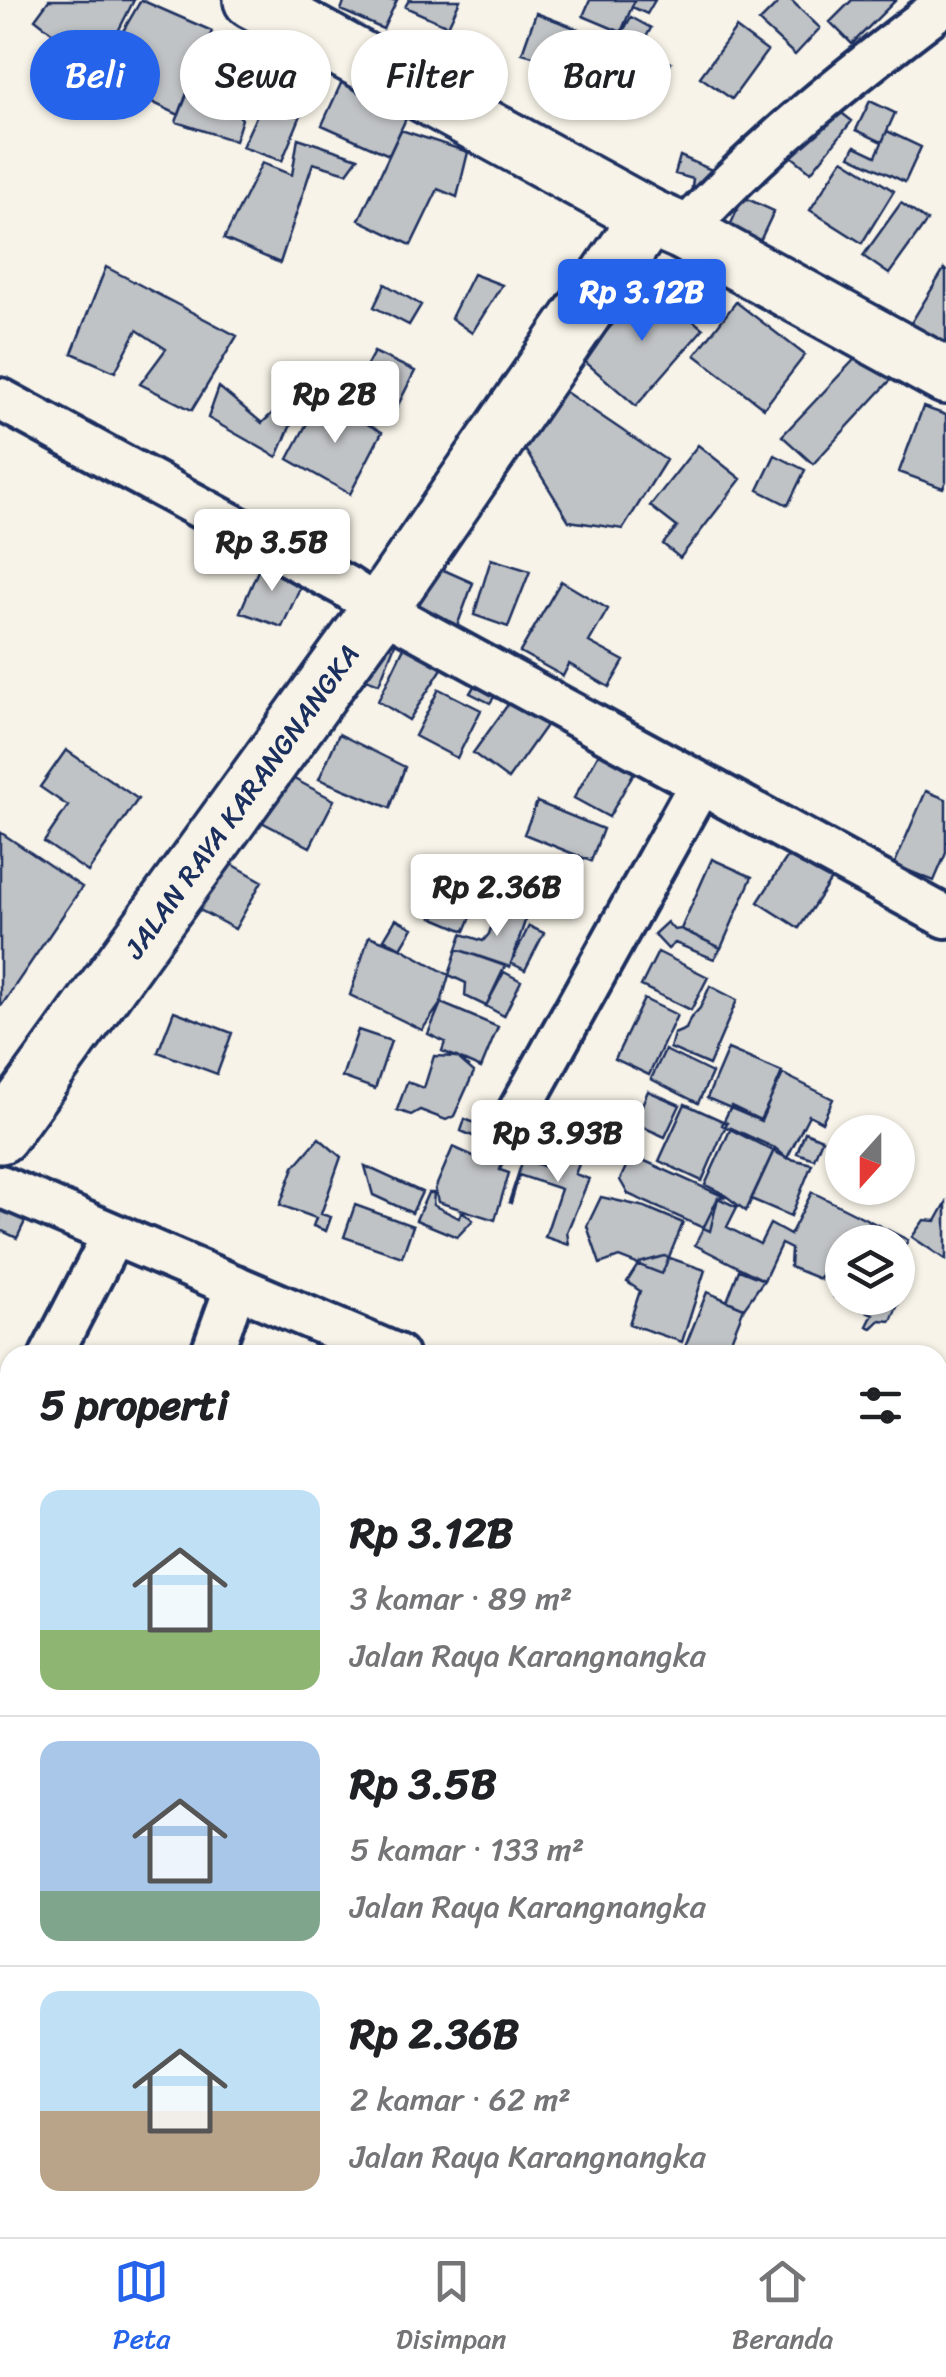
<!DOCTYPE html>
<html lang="id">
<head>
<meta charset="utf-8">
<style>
  :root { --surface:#fff; --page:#f2f2f2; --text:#202124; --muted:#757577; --line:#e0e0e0; --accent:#2563eb }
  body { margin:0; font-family:Sriracha,sans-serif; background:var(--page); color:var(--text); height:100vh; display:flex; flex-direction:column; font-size:38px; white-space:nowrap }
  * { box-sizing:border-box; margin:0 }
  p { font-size:32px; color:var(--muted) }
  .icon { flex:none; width:55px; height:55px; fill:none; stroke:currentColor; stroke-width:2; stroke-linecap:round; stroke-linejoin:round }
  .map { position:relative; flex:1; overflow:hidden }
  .panel { position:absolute; left:0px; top:1345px; width:948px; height:892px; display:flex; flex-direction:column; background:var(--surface); border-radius:30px 30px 0 0; box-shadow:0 2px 8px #0004 }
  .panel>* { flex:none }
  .guide { position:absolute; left:30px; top:30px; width:888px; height:90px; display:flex; gap:20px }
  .needle { width:65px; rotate:201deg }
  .tools { position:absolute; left:825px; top:1115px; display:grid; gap:20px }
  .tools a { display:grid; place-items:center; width:90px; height:90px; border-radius:50%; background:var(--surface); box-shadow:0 2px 8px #0004; font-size:50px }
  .price { position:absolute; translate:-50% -85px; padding:0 22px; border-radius:10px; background:#fff; color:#222; font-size:32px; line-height:65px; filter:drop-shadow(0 2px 5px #0008) }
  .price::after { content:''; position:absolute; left:50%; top:60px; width:30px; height:22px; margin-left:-15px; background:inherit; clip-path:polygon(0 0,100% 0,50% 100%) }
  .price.on { background:var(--accent); color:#fff }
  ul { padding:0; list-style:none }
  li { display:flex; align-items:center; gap:30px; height:250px; padding:0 40px }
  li+li { border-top:2px solid var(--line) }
  li span { display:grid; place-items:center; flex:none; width:280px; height:200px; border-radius:20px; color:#555 }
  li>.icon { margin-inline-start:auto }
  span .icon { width:120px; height:120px; fill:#fffc; stroke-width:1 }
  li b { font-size:42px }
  h2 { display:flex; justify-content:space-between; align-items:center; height:120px; padding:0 40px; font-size:42px }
  .tag { padding:0 35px; border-radius:45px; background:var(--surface); box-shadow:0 2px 8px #0004; font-size:35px; line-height:90px }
  .tag.on { background:var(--accent); color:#fff }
  .tab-bar { display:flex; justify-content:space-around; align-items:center; height:140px; border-top:2px solid var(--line); background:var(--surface); font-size:28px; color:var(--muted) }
  .tab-bar a { display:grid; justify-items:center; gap:5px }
  .tab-bar .on { color:var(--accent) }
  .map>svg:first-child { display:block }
</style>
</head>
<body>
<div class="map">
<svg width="946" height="2237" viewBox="0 0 946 2237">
  <rect width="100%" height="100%" fill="#f7f3e8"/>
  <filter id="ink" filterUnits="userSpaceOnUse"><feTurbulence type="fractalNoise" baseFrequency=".01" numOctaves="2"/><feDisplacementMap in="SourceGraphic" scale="20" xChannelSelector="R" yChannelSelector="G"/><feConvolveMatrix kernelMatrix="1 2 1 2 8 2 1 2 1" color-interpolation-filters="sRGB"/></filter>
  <g filter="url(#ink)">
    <path fill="#c0c3c5" stroke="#1b2f5e" stroke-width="2.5" d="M49,0H134L99,69L35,19Z
      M141,0L212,31L179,115L97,76Z
      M345,0H397L383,29L341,10Z
      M409,0H460L448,26L405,7Z
      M590,0H635L621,32L583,16Z
      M635,0H655L647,14L632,7Z
      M781,0H791L820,28L795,55L759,22Z
      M852,0H896L852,44L830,22Z
      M536,13L617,44L599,75L522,53Z
      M631,17L651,28L619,86L599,75Z
      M736,28L767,51L732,99L700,77Z
      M208,38L260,54L235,111L242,119L235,141L176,122Z
      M260,54L285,66L280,89L306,103L282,161L242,147L259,110L249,101Z
      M654,56L671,63L663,79L647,71Z
      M349,66L416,97L389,155L322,125Z
      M870,101L895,113L882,142L856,130Z
      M830,104L852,121L811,172L790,155Z
      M401,130L468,152L457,197L438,189L411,245L359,220Z
      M887,131L921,147L905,182L850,156L855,146L876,156Z
      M298,138L358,158L347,173L313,163L280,263L224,239L262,163L292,175Z
      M680,156L714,171L691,195L693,179L675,174Z
      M843,159L894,191L862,243L810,210Z
      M743,197L774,211L760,241L729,228Z
      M901,203L927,221L889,274L863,256Z
      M106,267L237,336L192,410L140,384L166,349L137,330L115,372L72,353Z
      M944,269L946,271V345L911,323Z
      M473,274L502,285L472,333L451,318Z
      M649,283L703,329L636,406L582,359Z
      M385,284L421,305L409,325L374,307Z
      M736,302L805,355L764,408L695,355Z
      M869,344L899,371L813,464L782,436Z
      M374,352L415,371L391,419L351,394Z
      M548,380L666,460L623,529L569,521L516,435Z
      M219,387L262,423L278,408L296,413L277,457L208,418Z
      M320,399L382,432L350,494L288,459Z
      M923,407L946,415V481L943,488L899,472Z
      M698,445L741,479L680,558L663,544L677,527L650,506Z
      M775,455L805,470L788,505L758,490Z
      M263,559L305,577L282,627L240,612Z
      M491,559L530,571L508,627L474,615Z
      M428,563L473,583L456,629L404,607Z
      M561,581L608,609L589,642L624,661L609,687L569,664L563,676L520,652Z
      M369,633L395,644L379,684L347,672Z
      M409,637L445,664L409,720L378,701Z
      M483,671L502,686L490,703L470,693Z
      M439,689L481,710L457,758L415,736Z
      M517,692L552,717L508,779L473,753Z
      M339,734L405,767L390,808L319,779Z
      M602,748L637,767L609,817L574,798Z
      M66,750L138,799L88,872L44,842L68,806L40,787Z
      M277,770L334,800L310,847L252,817Z
      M926,791L946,799V853L934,881L894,865Z
      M537,802L603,829L591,861L524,834Z
      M0,832L82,887L2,1005L0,1004Z
      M797,842L838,869L799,928L758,902Z
      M214,854L262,881L235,929L187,903Z
      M712,859L752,877L721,948L681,929Z
      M472,873L483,889L465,931L432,917L442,894Z
      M497,908L526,918L510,967L457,949L462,934L483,941L489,934Z
      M396,919L413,928L401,948L384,939Z
      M667,922L674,930L681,929L721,948L714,959L675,943L668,949L654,934Z
      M529,926L544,933L525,970L511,963Z
      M369,936L401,948L449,975L441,1003L422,1030L350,995Z
      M457,949L505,966L486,1006L465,996L466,983L449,975Z
      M658,952L708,977L691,1010L641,986Z
      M504,972L521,981L504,1016L486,1006Z
      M710,986L737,1000L709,1065L670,1048L674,1034L686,1029L690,1019L700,1008Z
      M644,999L677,1015L649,1075L615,1059Z
      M441,1003L498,1027L481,1068L442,1051L445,1042L428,1034Z
      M174,1011L232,1033L217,1074L158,1052Z
      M358,1030L391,1041L375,1089L342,1077Z
      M728,1049L782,1072L761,1121L707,1098Z
      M665,1050L712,1073L698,1103L651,1079Z
      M434,1056L457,1057L474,1072L454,1116L446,1120L420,1110L411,1115L397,1110L407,1082L424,1088Z
      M783,1074L833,1099L822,1122L809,1115L787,1158L722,1125L731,1106L760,1120Z
      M648,1091L680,1105L665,1137L634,1123Z
      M685,1104L727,1123L702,1181L659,1161Z
      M465,1119L501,1134L496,1146L461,1131Z
      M731,1128L775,1148L746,1211L722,1193L705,1185Z
      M805,1132L822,1139L814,1159L797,1153Z
      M554,1133L569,1138L565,1149L577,1152L580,1162L575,1174L589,1179L567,1232L569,1245L545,1237L561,1189L519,1175L511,1203L509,1202L523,1159L543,1166Z
      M319,1138L341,1157L321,1214L331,1217L326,1231L313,1226L316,1218L280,1205L294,1167Z
      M453,1147L489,1163L495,1157L504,1159L500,1170L509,1173L495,1220L438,1202L435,1189Z
      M775,1148L787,1158L812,1164L791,1216L751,1199Z
      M629,1160L645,1161L725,1197L718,1198L710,1231L628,1194L620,1180Z
      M365,1166L422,1192L412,1213L373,1195Z
      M812,1192L908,1240L904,1248L898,1246V1242H842V1257L830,1252L820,1279L790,1267L791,1249L781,1244L764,1280L695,1245L718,1198L737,1207L727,1227L760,1244L770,1224L790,1235Z
      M428,1193H434L433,1205L459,1218L462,1211L473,1220L457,1237L416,1220Z
      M601,1197L645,1207L683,1223L662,1274L619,1257L600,1264L587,1226Z
      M0,1199L29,1213L17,1238L0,1230Z
      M946,1203V1260L912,1237L924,1220L936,1221Z
      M355,1205L413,1226L402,1257L344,1237Z
      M664,1256L705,1270L682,1342L629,1324L640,1291L627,1282L639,1263Z
      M898,1261L909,1267L898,1293L899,1302L891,1321L880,1320L872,1328L867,1326L873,1314L834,1297L842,1280V1298H898Z
      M739,1270L764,1280L744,1308L727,1301Z
      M707,1292L744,1308L725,1355H706L685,1347Z
      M319,1340L341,1349L338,1355H312Z
      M0,1480L10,1485V1525L0,1542Z
      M938,1575L946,1580V1630L938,1625Z
      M10,1737V1794L0,1806V1750Z
      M10,2112V2157L4,2154L0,2136V2130Z
      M96,2228H160L154,2237H90Z
      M241,2228H255L272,2235L237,2237Z
      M395,2228H453L448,2237H414Z"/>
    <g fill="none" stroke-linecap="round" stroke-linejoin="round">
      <g stroke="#1b2f5e" stroke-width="48">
        <path id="street" d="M683,232C761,146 853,73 946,3
          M0,399L345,586L380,609L946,917
          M514,1120L700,784
          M0,1186L397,1355
          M51,1355L113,1235
          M211,1355L236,1286
          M938,1541L946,1525
          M0,1609H10
          M0,1704L10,1689
          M0,1850L10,1856
          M560,2228L576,2237L581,2228
          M70,2237L74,2228"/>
      </g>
      <g stroke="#1b2f5e" stroke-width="62">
        <g id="secondary">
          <path d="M252,0L649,217L683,232L946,376"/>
          <path id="s1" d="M0,1135L368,626L649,217"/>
        </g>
      </g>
      <use href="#street" stroke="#f7f3e8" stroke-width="40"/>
      <use href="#secondary" stroke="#f7f3e8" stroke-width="55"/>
    </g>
  </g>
  <g text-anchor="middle" stroke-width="10" stroke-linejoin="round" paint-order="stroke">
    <g font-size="28" fill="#1b2f5e" stroke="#f7f3e8">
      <text dy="10" stroke="none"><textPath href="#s1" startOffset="412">JALAN RAYA KARANGNANGKA</textPath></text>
    </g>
  </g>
</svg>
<div class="tools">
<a><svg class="needle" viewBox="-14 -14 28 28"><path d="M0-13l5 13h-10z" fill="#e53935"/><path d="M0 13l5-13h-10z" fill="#757577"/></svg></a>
<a><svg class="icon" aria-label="layers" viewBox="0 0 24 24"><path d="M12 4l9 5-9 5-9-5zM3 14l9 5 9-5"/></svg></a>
</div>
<b class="price on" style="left:642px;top:344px">Rp 3.12B</b>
<b class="price" style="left:335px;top:446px">Rp 2B</b>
<b class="price" style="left:272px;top:594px">Rp 3.5B</b>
<b class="price" style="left:497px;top:939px">Rp 2.36B</b>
<b class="price" style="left:558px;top:1185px">Rp 3.93B</b>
<div class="guide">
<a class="tag on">Beli</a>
<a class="tag">Sewa</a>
<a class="tag">Filter</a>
<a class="tag">Baru</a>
</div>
<section class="panel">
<h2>5 properti<svg class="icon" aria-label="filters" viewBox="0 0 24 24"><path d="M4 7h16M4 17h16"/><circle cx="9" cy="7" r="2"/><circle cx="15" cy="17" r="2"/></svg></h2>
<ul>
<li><span style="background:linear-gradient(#bfe0f5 70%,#8fb573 0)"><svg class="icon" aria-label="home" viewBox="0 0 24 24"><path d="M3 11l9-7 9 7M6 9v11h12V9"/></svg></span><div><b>Rp 3.12B</b><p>3 kamar · 89 m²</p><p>Jalan Raya Karangnangka</p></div></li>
<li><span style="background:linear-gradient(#a9c7e8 75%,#7fa58c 0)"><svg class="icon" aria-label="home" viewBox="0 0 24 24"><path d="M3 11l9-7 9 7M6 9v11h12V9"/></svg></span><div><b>Rp 3.5B</b><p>5 kamar · 133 m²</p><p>Jalan Raya Karangnangka</p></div></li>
<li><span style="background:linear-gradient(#bfe0f5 60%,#b9a48a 0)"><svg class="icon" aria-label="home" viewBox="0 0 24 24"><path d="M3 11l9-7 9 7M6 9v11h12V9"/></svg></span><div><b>Rp 2.36B</b><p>2 kamar · 62 m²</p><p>Jalan Raya Karangnangka</p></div></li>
</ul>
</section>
</div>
<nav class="tab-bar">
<a class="on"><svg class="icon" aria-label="map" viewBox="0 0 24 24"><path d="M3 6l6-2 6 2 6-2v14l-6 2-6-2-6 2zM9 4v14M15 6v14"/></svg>Peta</a>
<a><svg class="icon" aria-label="saved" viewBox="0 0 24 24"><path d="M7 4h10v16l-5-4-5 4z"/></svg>Disimpan</a>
<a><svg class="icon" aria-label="home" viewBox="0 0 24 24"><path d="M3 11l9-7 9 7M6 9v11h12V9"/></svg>Beranda</a>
</nav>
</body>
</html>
